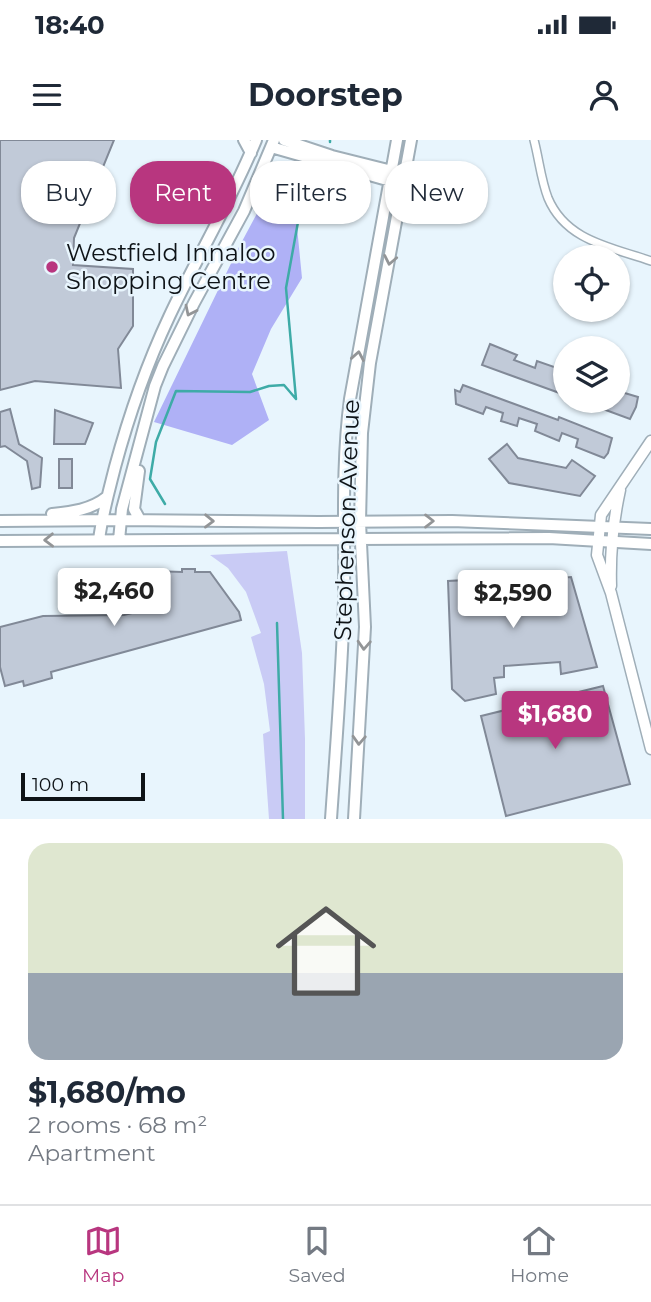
<!DOCTYPE html>
<html lang="en">
<head>
<meta charset="utf-8">
<style>
  :root { --surface:#fff; --page:#f6f6f7; --text:#1f2937; --muted:#747a83; --line:#e0e1e3; --accent:#b8367f }
  body { margin:0; font-family:Montserrat,sans-serif; background:var(--page); color:var(--text); height:100vh; display:flex; flex-direction:column; font-size:26px; white-space:nowrap }
  * { box-sizing:border-box; margin:0 }
  p { font-size:23px; color:var(--muted) }
  .icon { flex:none; width:38px; height:38px; fill:none; stroke:currentColor; stroke-width:2; stroke-linecap:round; stroke-linejoin:round }
  .map { position:relative; height:679px; overflow:hidden }
  .panel { display:flex; flex-direction:column; background:var(--surface); flex:1 }
  .panel>* { flex:none }
  .top-card { position:absolute; left:21px; top:21px; width:609px; height:63px; display:flex; gap:14px }
  .fabs { position:absolute; left:553px; top:105px; display:grid; gap:14px }
  .fabs a { display:grid; place-items:center; width:77px; height:77px; border-radius:50%; background:var(--surface); box-shadow:0 2px 5px #0004; font-size:35px }
  .scale { position:absolute; left:21px; bottom:18px; width:124px; box-sizing:border-box; padding-left:7px; border:4px solid #0e1317; border-top:0; font-size:19px; line-height:24px; white-space:nowrap; color:#0e1317; -webkit-text-stroke:5px #e8f5fd; paint-order:stroke }
  .price { position:absolute; translate:-50% -60px; padding:0 16px; border-radius:7px; background:#fff; color:#222; font-size:23px; line-height:46px; filter:drop-shadow(0 2px 4px #0008) }
  .price::after { content:''; position:absolute; left:50%; top:42px; width:21px; height:16px; margin-left:-10px; background:inherit; clip-path:polygon(0 0,100% 0,50% 100%) }
  .price.on { background:var(--accent); color:#fff }
  ul { padding:0; list-style:none }
  li { display:grid; align-content:center; gap:14px; height:371px; padding:0 28px }
  li span { display:grid; place-items:center; height:217px; border-radius:21px; color:#555 }
  li>.icon { margin-inline-start:auto }
  span .icon { width:126px; height:126px; fill:#fffc; stroke-width:1 }
  li b { font-size:30px }
  .chip { padding:0 24px; border-radius:28px; background:var(--surface); box-shadow:0 2px 5px #0004; font-size:24px; line-height:63px }
  .chip.on { background:var(--accent); color:#fff }
  .status { display:flex; justify-content:space-between; align-items:center; height:49px; padding:0 35px; background:var(--surface); direction:ltr }
  .status svg { height:19px; fill:currentColor }
  header { display:flex; justify-content:space-between; align-items:center; height:91px; padding:0 28px; background:var(--surface); font-size:32px; font-weight:700 }
  .tab-bar { display:flex; justify-content:space-around; align-items:center; height:98px; border-top:2px solid var(--line); background:var(--surface); font-size:19px; color:var(--muted) }
  .tab-bar a { display:grid; justify-items:center; gap:4px }
  .tab-bar .on { color:var(--accent) }
  .map>svg:first-child { display:block }
</style>
</head>
<body>
<div class="status"><b>18:40</b><svg viewBox="0 0 49 12"><path d="M0 12V9h3v3zM5 12V6h3v6zM10 12V3h3v9zM15 12V0h3v12zM26 1h20v11H26zM47 4h2v5h-2z"/></svg></div>
<header><svg class="icon" aria-label="menu" viewBox="0 0 24 24"><path d="M4 6h16M4 12h16M4 18h16"/></svg>Doorstep<svg class="icon" aria-label="person" viewBox="0 0 24 24"><circle cx="12" cy="8" r="4"/><path d="M4 21q1-7 8-7t8 7"/></svg></header>
<div class="map">
<svg width="651" height="679" viewBox="0 0 651 679">
  <rect width="100%" height="100%" fill="#e8f5fd"/>
  <path fill="#c9cbf5" d="M287,411L302,513L305,599V679H269L263,594L270,591L264,544L251,497L261,493L246,452L228,428L210,415Z"/>
  <path fill="#afb1f6" d="M276,38L293,46L302,138L271,189L252,234L269,280L232,305L154,282L239,107Z"/>
  <g fill="none" stroke-linecap="round" stroke-linejoin="round">
    <path stroke="#3eaba7" stroke-width="2.5" d="M330,2V0
      M165,364L150,339L156,302L176,251L250,252L269,246L284,245L296,259L286,148L298,82L314,63L322,38
      M277,483L283,679"/>
  </g>
  <path fill="#c1cad8" stroke="#818997" stroke-width="2" d="M0,0H114L74,98L73,125L133,129V186L118,209L121,248L35,241L0,250Z
    M490,204L517,215L514,220L535,228L537,221L560,229L557,236L565,238V255L482,225Z
    M463,245L558,280L559,277L612,298L608,313L604,318L576,307L578,299L562,293L559,301L535,291L537,284L519,278L517,286L501,281L503,273L486,267L483,274L456,264L455,250L460,252Z
    M618,251L638,257L636,267L630,279L584,262L618,261Z
    M10,269L19,304L42,318L40,347L32,349L27,321L5,306L0,307V272Z
    M55,270L93,283L85,304H54Z
    M507,304L518,318L566,328L572,320L595,336L580,356L509,343L489,319Z
    M59,319H72V348H59Z
    M182,429H195V432H210L239,472L241,480L51,532L52,538L24,546L23,541L5,546L0,527V487L43,476L124,475L152,468V431L182,432Z
    M571,437L597,527L561,534L560,522L504,526V537L494,538L496,554L465,561L452,549L448,441L504,438L535,440Z
    M603,546L630,644L506,676L481,576Z"/>
  <g fill="none" stroke-linecap="round" stroke-linejoin="round">
    <g stroke="#9faeb8" stroke-width="10">
      <path id="street" d="M534,0C539,19 541,40 548,58C566,101 611,107 651,121"/>
    </g>
    <g stroke="#9faeb8" stroke-width="13">
      <path id="secondary" d="M651,301L601,375L597,415L611,453L651,609
        M611,446C610,413 613,382 620,350"/>
    </g>
    <g stroke="#9faeb8" stroke-width="14">
      <path id="primary" d="M244,0L251,13
        M284,0L332,16L396,32
        M271,7L394,42
        M139,331L134,369L140,380
        M52,374C71,372 91,370 107,357
        M0,381L121,380L318,382L452,381L651,389
        M99,400C102,375 109,351 115,327C129,275 146,226 169,177C197,117 231,61 256,0
        M119,400L122,369L155,246L163,226L194,163L244,71L274,0
        M0,401L549,398L651,404
        M331,679C336,606 342,534 344,461C345,394 341,327 350,259L397,0
        M354,679L365,487L360,382L362,293L370,223L411,0"/>
    </g>
    <use href="#street" stroke="#fff" stroke-width="7"/>
    <use href="#secondary" stroke="#fff" stroke-width="10"/>
    <use href="#primary" stroke="#fff" stroke-width="10"/>
  </g>
  <defs><path id="oneway-chevron" d="M-2-3.5L2.5 0L-2 3.5" fill="none" stroke-width="1.6" stroke-linecap="round" stroke-linejoin="round" transform="scale(1.75)"/></defs>
  <g stroke="#939597">
    <use href="#oneway-chevron" transform="translate(390 120) rotate(101)"/>
    <use href="#oneway-chevron" transform="translate(190 171) rotate(116)"/>
    <use href="#oneway-chevron" transform="translate(358 216) rotate(-80)"/>
    <use href="#oneway-chevron" transform="translate(209 381) rotate(1)"/>
    <use href="#oneway-chevron" transform="translate(429 381)"/>
    <use href="#oneway-chevron" transform="translate(49 400) rotate(179)"/>
    <use href="#oneway-chevron" transform="translate(364 505) rotate(93)"/>
    <use href="#oneway-chevron" transform="translate(359 600) rotate(93)"/>
  </g>
  <circle fill="#b8367f" stroke="#e8f5fd" stroke-width="2.5" cx="52" cy="127" r="7"/>
  <g text-anchor="middle" stroke-width="5" stroke-linejoin="round" paint-order="stroke">
    <g font-size="24" fill="#0e1317" stroke="#e8f5fd" text-anchor="start">
      <text x="66" y="121">Westfield Innaloo<tspan x="66" dy="28">Shopping Centre</tspan></text>
    </g>
    <g font-size="24" fill="#0e1317" stroke="#e8f5fd">
      <text transform="translate(347 380) rotate(-88)" y="8">Stephenson Avenue</text>
    </g>
  </g>
</svg>
<div class="fabs">
<a><svg class="icon" aria-label="locate" viewBox="0 0 24 24"><circle cx="12" cy="12" r="6"/><path d="M12 2v4M12 18v4M2 12h4M18 12h4"/></svg></a>
<a><svg class="icon" aria-label="layers" viewBox="0 0 24 24"><path d="M12 4l9 5-9 5-9-5zM3 14l9 5 9-5"/></svg></a>
</div>
<div class="scale">100 m</div>
<b class="price" style="left:114px;top:488px">$2,460</b>
<b class="price" style="left:513px;top:490px">$2,590</b>
<b class="price on" style="left:555px;top:611px">$1,680</b>
<div class="top-card">
<a class="chip">Buy</a>
<a class="chip on">Rent</a>
<a class="chip">Filters</a>
<a class="chip">New</a>
</div>
</div>
<section class="panel">
<ul>
<li><span style="background:linear-gradient(#dfe7d0 60%,#9aa5b1 0)"><svg class="icon" aria-label="home" viewBox="0 0 24 24"><path d="M3 11l9-7 9 7M6 9v11h12V9"/></svg></span><div><b>$1,680/mo</b><p>2 rooms · 68 m²</p><p>Apartment</p></div></li>
</ul>
</section>
<nav class="tab-bar">
<a class="on"><svg class="icon" aria-label="map" viewBox="0 0 24 24"><path d="M3 6l6-2 6 2 6-2v14l-6 2-6-2-6 2zM9 4v14M15 6v14"/></svg>Map</a>
<a><svg class="icon" aria-label="saved" viewBox="0 0 24 24"><path d="M7 4h10v16l-5-4-5 4z"/></svg>Saved</a>
<a><svg class="icon" aria-label="home" viewBox="0 0 24 24"><path d="M3 11l9-7 9 7M6 9v11h12V9"/></svg>Home</a>
</nav>
</body>
</html>
